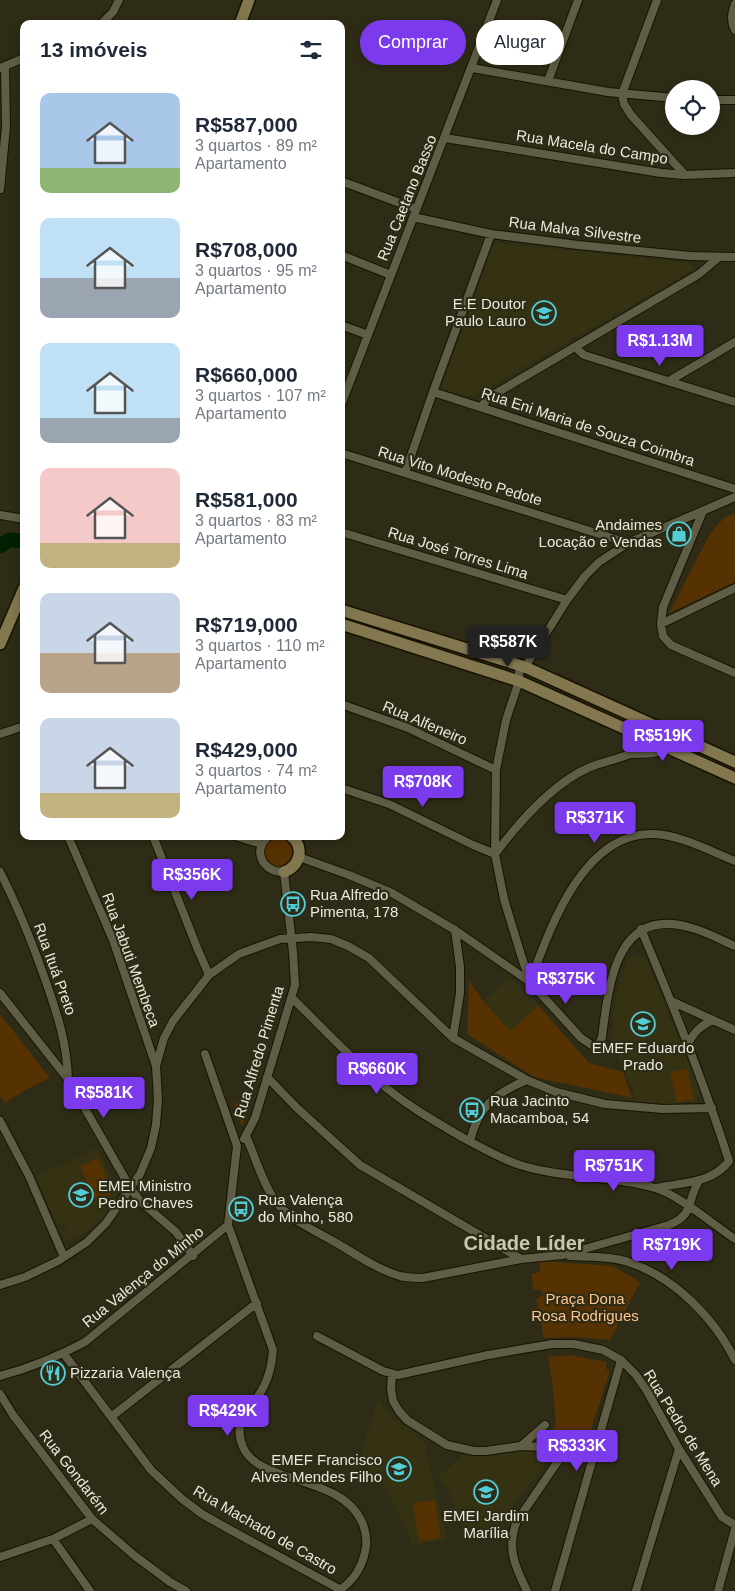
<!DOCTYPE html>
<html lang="pt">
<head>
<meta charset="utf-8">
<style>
  :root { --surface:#fff; --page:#f6f6f7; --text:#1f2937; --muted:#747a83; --accent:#7c3aed }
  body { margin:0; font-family:Helvetica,sans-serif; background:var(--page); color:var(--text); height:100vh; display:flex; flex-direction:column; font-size:19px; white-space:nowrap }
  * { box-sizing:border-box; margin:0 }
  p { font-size:16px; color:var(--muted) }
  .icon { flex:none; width:28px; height:28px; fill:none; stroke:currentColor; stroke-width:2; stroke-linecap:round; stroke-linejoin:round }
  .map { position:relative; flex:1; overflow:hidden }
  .drawer { position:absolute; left:20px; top:20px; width:325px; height:820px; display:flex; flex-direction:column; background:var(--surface); border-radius:10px; box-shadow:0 2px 8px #0003 }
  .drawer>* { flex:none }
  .banner { position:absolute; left:360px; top:20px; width:300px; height:45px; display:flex; gap:10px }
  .tools { position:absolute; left:665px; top:80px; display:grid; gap:10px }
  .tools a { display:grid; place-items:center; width:55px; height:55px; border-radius:50%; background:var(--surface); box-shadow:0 2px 8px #0003; font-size:25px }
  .price { position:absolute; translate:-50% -42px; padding:0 11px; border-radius:5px; background:var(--accent); color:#fff; font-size:16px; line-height:32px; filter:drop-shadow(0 1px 2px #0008) }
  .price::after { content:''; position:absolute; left:50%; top:30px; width:15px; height:11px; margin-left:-8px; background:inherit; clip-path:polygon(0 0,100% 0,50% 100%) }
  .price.active { background:#222; color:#fff }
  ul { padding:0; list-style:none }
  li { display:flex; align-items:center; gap:15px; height:125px; padding:0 20px }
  li span { display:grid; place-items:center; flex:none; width:140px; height:100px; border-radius:10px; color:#555 }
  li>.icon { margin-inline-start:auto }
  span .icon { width:60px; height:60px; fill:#fffc; stroke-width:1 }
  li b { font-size:21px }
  h2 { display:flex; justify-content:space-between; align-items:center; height:60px; padding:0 20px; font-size:21px }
  .pill { padding:0 18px; border-radius:22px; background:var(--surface); box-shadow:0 2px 8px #0003; font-size:18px; line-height:45px }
  .pill.active { background:var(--accent); color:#fff }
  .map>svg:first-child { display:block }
</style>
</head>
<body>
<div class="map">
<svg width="735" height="1591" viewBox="0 0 735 1591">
  <rect width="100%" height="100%" fill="#2e2c16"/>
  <path fill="#343213" d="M498,243L690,263L695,269L472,397L444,389L442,386L492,249L494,245Z
    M632,956L642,957L648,963L699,1089L700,1094L694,1102L667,1104L637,1102L614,1045L612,1032L616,994L626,962Z
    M509,976L538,1005L514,1028L510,1030L483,1001Z
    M98,1148L118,1192L116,1199L100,1220L82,1235L73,1240L66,1241L61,1232L67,1230L63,1223L57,1225L36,1176Z
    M378,1397L390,1415L424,1440L447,1539L411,1546L408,1533L383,1484L359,1460Z
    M515,1452H534L543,1455L547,1461L545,1465L496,1526L463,1532L450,1493L438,1477L463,1455L487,1456Z"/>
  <path fill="#563102" d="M375,34L386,38L378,60L366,55Z
    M735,514V582L669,613L711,532L725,517Z
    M341,615L474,656L473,659L341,619Z
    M263 852a16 16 0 1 1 32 0a16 16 0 1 1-32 0Z
    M469,980L483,1001L510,1030L514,1028L538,1005L589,1063L623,1072L632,1098L534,1077L467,1034Z
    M0,1014L50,1078L27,1089L5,1103L0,1096Z
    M687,1069L694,1099L677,1103L670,1072Z
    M244,1098L249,1099L250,1103L242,1126L237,1117L234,1104Z
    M98,1158L113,1193L96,1201L80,1166Z
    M539,1261L613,1266L640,1282L610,1340L576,1337L544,1338L536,1299L543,1295L540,1289L534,1290L531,1274L540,1272Z
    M570,1355L606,1362V1369L610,1371L587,1442H557V1439H542L556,1426L552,1379L548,1357Z
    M435,1500L441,1538L419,1542L413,1503Z"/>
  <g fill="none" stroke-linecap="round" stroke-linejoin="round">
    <path stroke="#002000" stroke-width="15" d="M0,546L9,540L24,541"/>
    <g stroke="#161401" stroke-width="10">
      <path id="street" d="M657,0L622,94L624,104L631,115L685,175
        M735,4C732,14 730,20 735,30
        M101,24L113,12L119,0
        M0,68L24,58
        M472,68L608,92L674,98
        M548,81L578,0
        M711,100H735
        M445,138L661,173L685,175L735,173
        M341,181L416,209
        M0,189L6,127L5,66
        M413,217L491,234L578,245L690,256L735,257
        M341,255L391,275
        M341,325L368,335
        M575,347L584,355L735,402
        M669,381L735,342
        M433,392L735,489
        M341,405L497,0
        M482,406L488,398L699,274L718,258
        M341,453L628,543
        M405,473L433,392L491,234
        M703,511L663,607L661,624L663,636L671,645L735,673
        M0,515L24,519
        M341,532L567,600
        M661,624L735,588
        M341,704L408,728L496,770
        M0,734L24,726
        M631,754C655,753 663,756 678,736
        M341,788L389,804L473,845L495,854C519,822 551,785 588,768C609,759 634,758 651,740C654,737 656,731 659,727
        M68,836L113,940L156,1066
        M153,836L198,950L209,975
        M235,836L262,844
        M299,857L349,875L392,893L455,930L530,982L581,1038L593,1046L599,1044L602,1037C609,983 616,905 692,928C707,932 721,940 735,946
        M0,872C18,907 32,942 45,979C57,1013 67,1043 68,1079
        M641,929C673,1005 704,1082 729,1161C712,1184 682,1182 656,1188
        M530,982L521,955L504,899L495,854L496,770L506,720L519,681V672L525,667L567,600L585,576L599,562L628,543L735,497
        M530,982C550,928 584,830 655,834C683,836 710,851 735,861
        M0,993L68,1079L131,1189L140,1201L176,1232L193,1256
        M292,998C320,1025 347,1055 377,1080C404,1104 434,1121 465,1139C483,1148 501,1159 520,1165C564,1179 611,1175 655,1188C677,1194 714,1225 735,1239
        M671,1001L735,1030
        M453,1038L460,993V967L455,930
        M688,1044C694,1032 700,1026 713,1020
        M267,1077L297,1108L360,1165L521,1259
        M0,1121L29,1176L64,1257
        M246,1136C255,1156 263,1185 276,1202C290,1220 314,1230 333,1241C354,1253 376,1269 400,1276C408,1278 415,1278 423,1278L521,1259L563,1255L669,1225C695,1214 686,1202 699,1181
        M244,1139L255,1118L295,985L293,952L284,872C263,873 251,850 269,836
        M470,1141C478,1107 495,1093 527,1080
        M228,1225L273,1350C272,1363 270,1374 264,1386C253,1409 231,1419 243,1447C259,1485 340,1474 362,1522C365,1529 367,1539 366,1547C363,1566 354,1581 338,1591
        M570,1256C590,1257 612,1256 631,1263C675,1278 715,1319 735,1360
        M0,1285L25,1277L58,1261L87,1242L106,1223L140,1174L151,1148L156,1125L158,1099L156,1066L164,1038L173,1021L209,975L239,954L280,939L311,937L331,939L348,946L369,958L453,1038L527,1080L556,1092L605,1104L663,1109L712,1108
        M317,1336L383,1371L398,1375L488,1355L552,1344H574L603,1350L621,1360L636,1375L647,1391L679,1449L722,1517L735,1525
        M64,1354L151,1470L182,1499L202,1514L225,1527L341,1590
        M392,1374L391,1388L393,1401L399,1411L407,1420L447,1445L474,1451H486L521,1446L545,1425
        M0,1376C30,1368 57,1357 85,1342L228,1225L237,1146L205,1054
        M0,1394L13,1415L92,1519L135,1556L170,1582L186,1591
        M111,1417L257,1303
        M521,1446L567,1448
        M53,1539L90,1591
        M0,1557L53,1539L92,1519
        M527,1591C515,1567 506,1547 517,1521L567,1448L595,1451
        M555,1591L621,1360
        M636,1591L679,1449
        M718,1591L735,1529"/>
    </g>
    <g stroke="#161401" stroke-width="14">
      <path id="secondary" d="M240,24L249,0
        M341,610L525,667L735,762
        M341,624L519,681L735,778
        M0,644L24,588
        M284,872C300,866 305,847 291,836"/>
    </g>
    <use href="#street" stroke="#5f5d45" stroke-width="8"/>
    <use href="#secondary" stroke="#83774f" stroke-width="11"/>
  </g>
  <defs>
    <g id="school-ring" transform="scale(1.25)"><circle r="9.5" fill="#2e2c16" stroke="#52ccd6" stroke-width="1.5"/><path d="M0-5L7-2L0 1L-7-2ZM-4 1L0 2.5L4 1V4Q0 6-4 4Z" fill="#52ccd6"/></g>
    <g id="shop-ring" transform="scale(1.25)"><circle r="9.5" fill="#2e2c16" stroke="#52ccd6" stroke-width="1.5"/><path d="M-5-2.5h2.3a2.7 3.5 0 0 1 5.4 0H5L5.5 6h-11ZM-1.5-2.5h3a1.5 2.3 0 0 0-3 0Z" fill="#52ccd6"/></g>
    <g id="bus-ring" transform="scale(1.25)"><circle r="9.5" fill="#2e2c16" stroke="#52ccd6" stroke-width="1.5"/><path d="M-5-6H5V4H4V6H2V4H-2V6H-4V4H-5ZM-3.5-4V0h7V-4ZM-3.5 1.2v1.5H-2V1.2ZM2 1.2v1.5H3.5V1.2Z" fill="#52ccd6"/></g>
    <g id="restaurant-ring" transform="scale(1.25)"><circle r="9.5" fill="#2e2c16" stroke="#52ccd6" stroke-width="1.5"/><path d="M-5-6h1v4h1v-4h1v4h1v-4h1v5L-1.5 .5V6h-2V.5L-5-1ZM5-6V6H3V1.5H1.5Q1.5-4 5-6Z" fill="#52ccd6"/></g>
  </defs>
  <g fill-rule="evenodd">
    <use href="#school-ring" x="544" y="313"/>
    <use href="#shop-ring" x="679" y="534"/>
    <use href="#bus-ring" x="293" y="904"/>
    <use href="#school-ring" x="643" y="1024"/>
    <use href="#bus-ring" x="472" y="1110"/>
    <use href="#school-ring" x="81" y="1195"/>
    <use href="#bus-ring" x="241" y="1209"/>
    <use href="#restaurant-ring" x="53" y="1373"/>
    <use href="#school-ring" x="399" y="1469"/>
    <use href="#school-ring" x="486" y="1492"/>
  </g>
  <g text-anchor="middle" stroke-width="4.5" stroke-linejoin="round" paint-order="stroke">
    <g font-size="15" fill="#e9e9db" stroke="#2e2c16">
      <text transform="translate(592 147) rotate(9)" y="5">Rua Macela do Campo</text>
      <text transform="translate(407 198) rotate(-68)" y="5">Rua Caetano Basso</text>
      <text transform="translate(575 230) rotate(7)" y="5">Rua Malva Silvestre</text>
      <text transform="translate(588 427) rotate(18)" y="5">Rua Eni Maria de Souza Coimbra</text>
      <text transform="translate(460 476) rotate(17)" y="5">Rua Vito Modesto Pedote</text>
      <text transform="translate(458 553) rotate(17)" y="5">Rua José Torres Lima</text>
      <text transform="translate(425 723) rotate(23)" y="5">Rua Alfeneiro</text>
      <text transform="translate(131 960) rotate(70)" y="5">Rua Jabuti Membeca</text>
      <text transform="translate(55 969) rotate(70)" y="5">Rua Ituá Preto</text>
      <text transform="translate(259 1052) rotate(-73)" y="5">Rua Alfredo Pimenta</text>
      <text transform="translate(143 1277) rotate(-39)" y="5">Rua Valença do Minho</text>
      <text transform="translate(683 1428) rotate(58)" y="5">Rua Pedro de Mena</text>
      <text transform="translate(74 1472) rotate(52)" y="5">Rua Gondarém</text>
      <text transform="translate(265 1530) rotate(30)" y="5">Rua Machado de Castro</text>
    </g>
    <g font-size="15" fill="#e9e9db" stroke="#2e2c16" text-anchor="start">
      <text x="526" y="309" text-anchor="end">E.E Doutor<tspan x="526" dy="17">Paulo Lauro</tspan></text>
      <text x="662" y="530" text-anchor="end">Andaimes<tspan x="662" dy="17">Locação e Vendas</tspan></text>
      <text x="310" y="900">Rua Alfredo<tspan x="310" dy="17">Pimenta, 178</tspan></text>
      <text x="643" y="1053" text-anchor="middle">EMEF Eduardo<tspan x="643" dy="17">Prado</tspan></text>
      <text x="490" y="1106">Rua Jacinto<tspan x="490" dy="17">Macamboa, 54</tspan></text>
      <text x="98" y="1191">EMEI Ministro<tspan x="98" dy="17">Pedro Chaves</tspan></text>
      <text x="258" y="1205">Rua Valença<tspan x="258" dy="17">do Minho, 580</tspan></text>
      <text x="70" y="1378">Pizzaria Valença</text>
      <text x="382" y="1465" text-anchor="end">EMEF Francisco<tspan x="382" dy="17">Alves Mendes Filho</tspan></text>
      <text x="486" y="1521" text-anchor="middle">EMEI Jardim<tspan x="486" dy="17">Marília</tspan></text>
    </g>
    <g font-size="15" fill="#fec48c" stroke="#2e2c16">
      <text x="585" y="1304">Praça Dona<tspan x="585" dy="17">Rosa Rodrigues</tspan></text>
    </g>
    <g font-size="20" font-weight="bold" fill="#cac8ad" stroke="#2e2c16">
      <text x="524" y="1250">Cidade Líder</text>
    </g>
  </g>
</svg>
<div class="tools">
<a><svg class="icon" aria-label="locate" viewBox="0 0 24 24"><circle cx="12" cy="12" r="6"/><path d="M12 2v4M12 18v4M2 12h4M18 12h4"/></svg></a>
</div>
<b class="price" style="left:660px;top:367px">R$1.13M</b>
<b class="price active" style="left:508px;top:668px">R$587K</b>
<b class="price" style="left:663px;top:762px">R$519K</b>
<b class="price" style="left:423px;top:808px">R$708K</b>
<b class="price" style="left:595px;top:844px">R$371K</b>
<b class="price" style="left:192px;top:901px">R$356K</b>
<b class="price" style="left:566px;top:1005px">R$375K</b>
<b class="price" style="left:377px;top:1095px">R$660K</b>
<b class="price" style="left:104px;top:1119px">R$581K</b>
<b class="price" style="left:614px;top:1192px">R$751K</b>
<b class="price" style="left:672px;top:1271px">R$719K</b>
<b class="price" style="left:228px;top:1437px">R$429K</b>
<b class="price" style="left:577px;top:1472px">R$333K</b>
<div class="banner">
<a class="pill active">Comprar</a>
<a class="pill">Alugar</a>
</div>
<section class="drawer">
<h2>13 imóveis<svg class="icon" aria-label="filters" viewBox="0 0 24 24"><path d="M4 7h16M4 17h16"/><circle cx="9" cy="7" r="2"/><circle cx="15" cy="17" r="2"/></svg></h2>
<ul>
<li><span style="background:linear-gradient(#a9c7e8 75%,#8fb573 0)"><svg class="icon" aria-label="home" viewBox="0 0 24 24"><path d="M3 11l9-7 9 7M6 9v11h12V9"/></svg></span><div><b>R$587,000</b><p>3 quartos · 89 m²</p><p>Apartamento</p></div></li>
<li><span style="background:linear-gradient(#bfe0f5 60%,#9aa5b1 0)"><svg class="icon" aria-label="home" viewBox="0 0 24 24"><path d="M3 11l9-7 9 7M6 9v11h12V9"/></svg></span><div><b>R$708,000</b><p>3 quartos · 95 m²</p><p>Apartamento</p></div></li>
<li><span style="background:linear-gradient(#bfe0f5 75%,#9aa5b1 0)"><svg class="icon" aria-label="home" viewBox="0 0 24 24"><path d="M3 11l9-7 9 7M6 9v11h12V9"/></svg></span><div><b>R$660,000</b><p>3 quartos · 107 m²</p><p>Apartamento</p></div></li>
<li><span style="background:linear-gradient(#f6c9c9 75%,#c2b280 0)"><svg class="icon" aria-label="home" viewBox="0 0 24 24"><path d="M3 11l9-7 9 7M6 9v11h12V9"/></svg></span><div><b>R$581,000</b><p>3 quartos · 83 m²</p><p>Apartamento</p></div></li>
<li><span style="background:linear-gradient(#c9d6e8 60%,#b9a48a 0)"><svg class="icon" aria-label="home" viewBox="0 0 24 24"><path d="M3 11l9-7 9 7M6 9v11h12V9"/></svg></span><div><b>R$719,000</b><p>3 quartos · 110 m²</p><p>Apartamento</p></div></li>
<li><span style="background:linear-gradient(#c9d6e8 75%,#c2b280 0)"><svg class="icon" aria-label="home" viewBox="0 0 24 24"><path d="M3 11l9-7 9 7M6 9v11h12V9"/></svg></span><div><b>R$429,000</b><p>3 quartos · 74 m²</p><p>Apartamento</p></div></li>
</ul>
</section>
</div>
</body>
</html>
